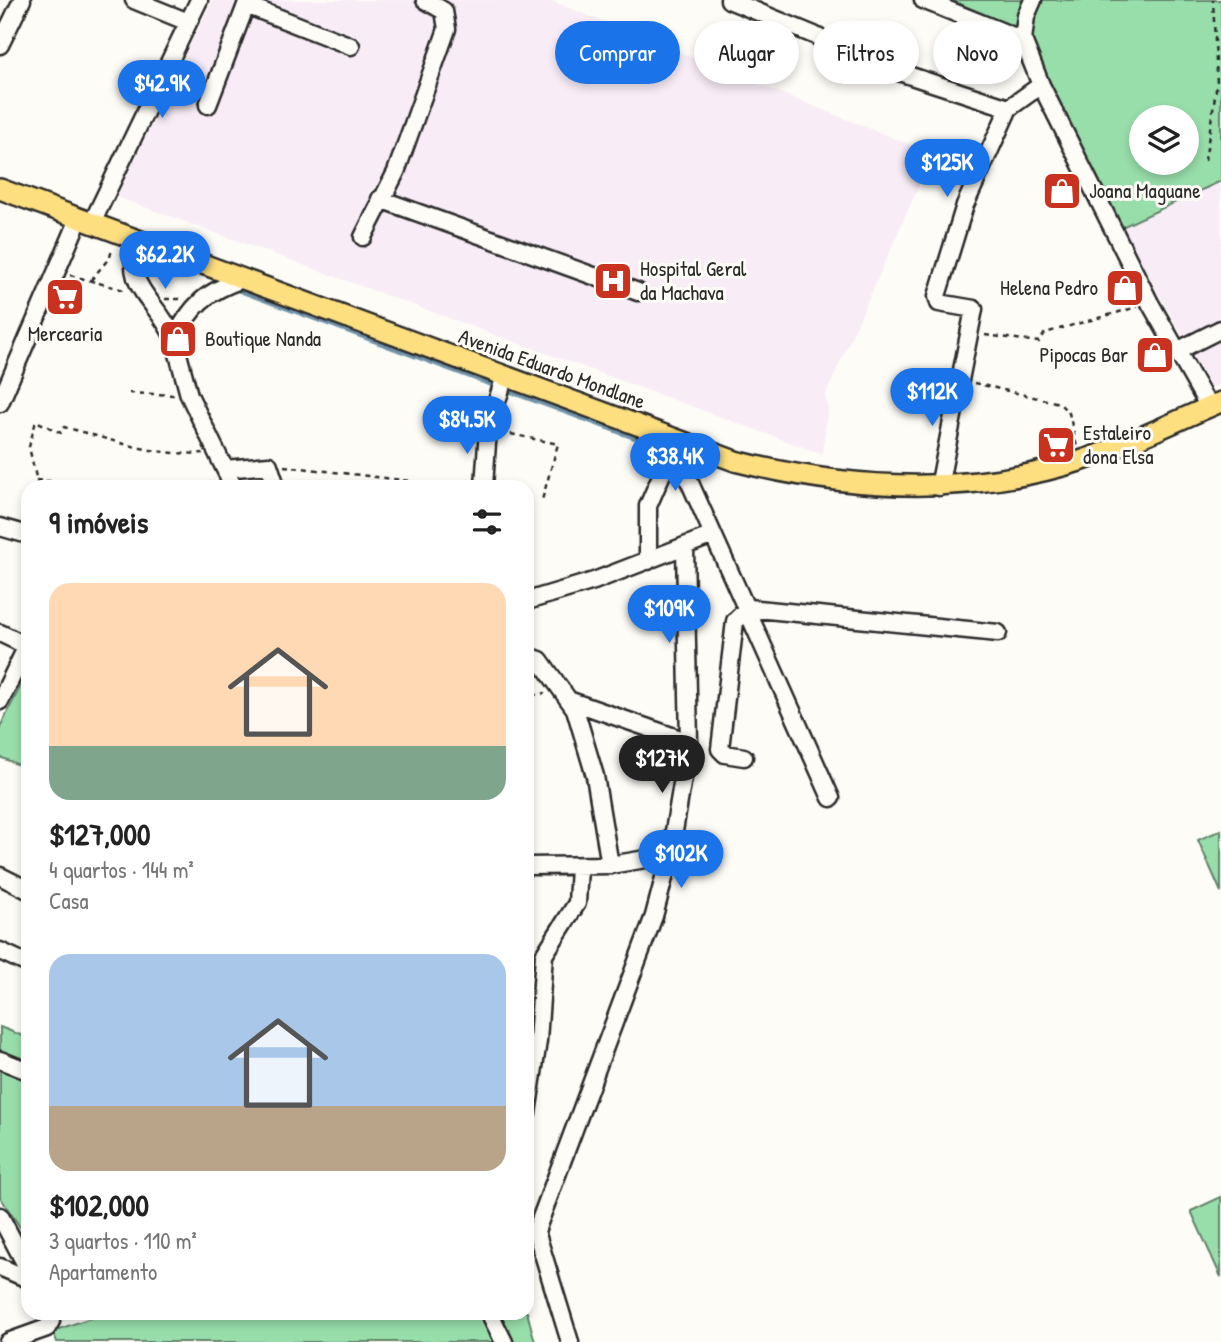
<!DOCTYPE html>
<html lang="pt">
<head>
<meta charset="utf-8">
<style>
  :root { --surface:#fff; --page:#f2f2f2; --text:#222; --muted:#767676; --accent:#1a73e8 }
  body { margin:0; font-family:"Patrick Hand",sans-serif; background:var(--page); color:var(--text); height:100vh; display:flex; flex-direction:column; font-size:26px; white-space:nowrap }
  * { box-sizing:border-box; margin:0 }
  p { font-size:23px; color:var(--muted) }
  .icon { flex:none; width:38px; height:38px; fill:none; stroke:currentColor; stroke-width:2; stroke-linecap:round; stroke-linejoin:round }
  .map { position:relative; flex:1; overflow:hidden }
  .details { position:absolute; left:21px; top:480px; width:513px; height:840px; display:flex; flex-direction:column; background:var(--surface); border-radius:21px; box-shadow:0 4px 10px #0003 }
  .details>* { flex:none }
  .banner { position:absolute; left:555px; top:21px; width:560px; height:63px; display:flex; gap:14px }
  .controls { position:absolute; left:1129px; top:105px; display:grid; gap:14px }
  .controls a { display:grid; place-items:center; width:70px; height:70px; border-radius:50%; background:var(--surface); box-shadow:0 4px 10px #0003; font-size:35px }
  .price { position:absolute; translate:-50% -60px; padding:0 16px; border-radius:24px; background:var(--accent); color:#fff; font-size:23px; line-height:46px; filter:drop-shadow(0 2px 4px #0008) }
  .price::after { content:''; position:absolute; left:50%; top:42px; width:21px; height:16px; margin-left:-10px; background:inherit; clip-path:polygon(0 0,100% 0,50% 100%) }
  .price.active { background:#222; color:#fff }
  ul { padding:0; list-style:none }
  li { display:grid; align-content:center; gap:14px; height:371px; padding:0 28px }
  li span { display:grid; place-items:center; height:217px; border-radius:21px; color:#555 }
  li>.icon { margin-inline-start:auto }
  span .icon { width:126px; height:126px; fill:#fffc; stroke-width:1 }
  li b { font-size:30px }
  h2 { display:flex; justify-content:space-between; align-items:center; height:84px; padding:0 28px; font-size:30px }
  .tag { padding:0 24px; border-radius:32px; background:var(--surface); box-shadow:0 4px 10px #0003; font-size:24px; line-height:63px }
  .tag.active { background:var(--accent); color:#fff }
  .map>svg:first-child { display:block }
</style>
</head>
<body>
<div class="map">
<svg width="1221" height="1342" viewBox="0 0 1221 1342">
  <rect width="100%" height="100%" fill="#fdfcf7"/>
  <filter id="ink" filterUnits="userSpaceOnUse"><feTurbulence type="fractalNoise" baseFrequency=".0143" numOctaves="2"/><feDisplacementMap in="SourceGraphic" scale="14" xChannelSelector="R" yChannelSelector="G"/><feConvolveMatrix kernelMatrix="1 2 1 2 8 2 1 2 1" color-interpolation-filters="sRGB"/></filter>
  <g filter="url(#ink)">
    <path fill="#f8ecf6" d="M212,0H549L933,154L825,396L828,408L822,454L117,197Z
      M1221,181V384L1211,388L1122,227Z"/>
    <path fill="#98deab" stroke="#62846b" stroke-width="2" fill-rule="evenodd" d="M951,0H1221V181L1122,227L1002,22ZM1141,117H1186V163H1141Z
      M28,671V769L0,757V727Z
      M1221,830V892L1198,840Z
      M0,1027L28,1038V1239L0,1197Z
      M1221,1197V1277L1191,1211Z
      M108,1312H527L535,1342H57L53,1331Z"/>
    <g fill="none" stroke-linecap="round" stroke-linejoin="round">
      <path stroke="#6f93aa" stroke-width="4.5" d="M232,288L659,447L664,457
        M669,468L676,483"/>
      <g stroke="#2b2b2b" stroke-width="21">
        <path id="minor" d="M134,0L188,22
          M729,0L814,35L862,60L1009,108
          M923,0L1023,40
          M1033,0L1026,16L1023,40L1041,85L1150,303L1209,407
          M246,5L351,46
          M0,45L22,0
          M208,105L248,0
          M380,199L638,292
          M92,223L199,0
          M363,237L396,172L447,29L444,11L425,0
          M139,239C120,288 158,299 174,339
          M1177,351L1221,329
          M0,403L79,219
          M669,436L831,798
          M225,469L269,465L276,486
          M233,486L189,395L174,339C192,305 205,292 243,279
          M484,486L488,429L505,376
          M939,487L974,309L939,303L937,296L965,205L1009,108L1041,85
          M0,527L28,535
          M648,561V506L674,446
          M527,601L594,581L713,535
          M0,633L27,646
          M527,656L540,660L575,709L595,776L610,865
          M0,701L28,644
          M571,701L689,742
          M744,757L725,754L720,749L735,621L748,608L998,633
          M527,866L610,865L670,855
          M0,876L28,890
          M0,951L28,964
          M0,1060L28,1071
          M527,1113L538,1041L544,955L577,903L579,867
          M0,1216L28,1269
          M0,1267L28,1279
          M489,1312L504,1342
          M8,1342L47,1328L51,1321L49,1312
          M570,1342L536,1231L654,916L670,855L689,742L685,548"/>
      </g>
      <g stroke="#2b2b2b" stroke-width="24">
        <path id="major" d="M0,189L735,461C850,490 968,497 1083,460C1130,444 1175,421 1221,402"/>
      </g>
      <path stroke="#2b2b2b" stroke-width="2.5" stroke-dasharray="5 5" stroke-linecap="butt" d="M1205,161L1217,83L1213,0
        M70,275L124,290
        M91,280L110,257L112,249
        M165,299H182
        M985,335L1039,342L1045,333L1137,307
        M974,383L1059,403L1069,413L1077,447
        M129,393L175,395
        M501,432L558,444L542,500
        M284,466L410,481V486
        M36,480L103,486
        M38,486L29,447L36,421L61,433L64,427C111,439 153,457 203,453
        M527,687L531,695L545,693"/>
      <use href="#minor" stroke="#fdfcf7" stroke-width="16"/>
      <use href="#major" stroke="#fddf80" stroke-width="19"/>
    </g>
  </g>
  <defs>
    <g id="shop-square" transform="scale(2.0125)"><rect x="-9" y="-9" width="18" height="18" rx="4" fill="#c8321e" stroke="#fdfcf7"/><path d="M-5-2.5h2.3a2.7 3.5 0 0 1 5.4 0H5L5.5 6h-11ZM-1.5-2.5h3a1.5 2.3 0 0 0-3 0Z" fill="#fff"/></g>
    <g id="hospital-square" transform="scale(2.0125)"><rect x="-9" y="-9" width="18" height="18" rx="4" fill="#c8321e" stroke="#fdfcf7"/><path d="M-5-5h3v3.5h4V-5h3V5h-3V1.5h-4V5h-3Z" fill="#fff"/></g>
    <g id="supermarket-square" transform="scale(2.0125)"><rect x="-9" y="-9" width="18" height="18" rx="4" fill="#c8321e" stroke="#fdfcf7"/><path d="M-6-5.5h2.5l.6 2H6L4.5 2H-2.5L-4.4-4H-6ZM-1.5 3.2a1.3 1.3 0 1 0 .1 0ZM3 3.2a1.3 1.3 0 1 0 .1 0Z" fill="#fff"/></g>
  </defs>
  <g fill-rule="evenodd">
    <use href="#shop-square" x="1062" y="191"/>
    <use href="#hospital-square" x="613" y="281"/>
    <use href="#shop-square" x="1125" y="288"/>
    <use href="#supermarket-square" x="65" y="297"/>
    <use href="#shop-square" x="178" y="339"/>
    <use href="#shop-square" x="1155" y="355"/>
    <use href="#supermarket-square" x="1056" y="445"/>
  </g>
  <g text-anchor="middle" stroke-width="6" stroke-linejoin="round" paint-order="stroke">
    <g font-size="21" fill="#2b2b2b" stroke="#fdfcf7" text-anchor="start">
      <text x="1089" y="198">Joana Maguane</text>
      <text x="640" y="276">Hospital Geral<tspan x="640" dy="24">da Machava</tspan></text>
      <text x="1098" y="295" text-anchor="end">Helena Pedro</text>
      <text x="65" y="341" text-anchor="middle">Mercearia</text>
      <text x="205" y="346">Boutique Nanda</text>
      <text x="1128" y="362" text-anchor="end">Pipocas Bar</text>
      <text x="1083" y="440">Estaleiro<tspan x="1083" dy="24">dona Elsa</tspan></text>
    </g>
    <g font-size="21" fill="#2b2b2b" stroke="#fdfcf7">
      <text transform="translate(552 369) rotate(20)" y="7">Avenida Eduardo Mondlane</text>
    </g>
  </g>
</svg>
<div class="controls">
<a><svg class="icon" aria-label="layers" viewBox="0 0 24 24"><path d="M12 4l9 5-9 5-9-5zM3 14l9 5 9-5"/></svg></a>
</div>
<b class="price" style="left:162px;top:120px">$42.9K</b>
<b class="price" style="left:947px;top:199px">$125K</b>
<b class="price" style="left:165px;top:291px">$62.2K</b>
<b class="price" style="left:932px;top:428px">$112K</b>
<b class="price" style="left:467px;top:456px">$84.5K</b>
<b class="price" style="left:675px;top:493px">$38.4K</b>
<b class="price" style="left:669px;top:645px">$109K</b>
<b class="price active" style="left:662px;top:795px">$127K</b>
<b class="price" style="left:681px;top:890px">$102K</b>
<div class="banner">
<a class="tag active">Comprar</a>
<a class="tag">Alugar</a>
<a class="tag">Filtros</a>
<a class="tag">Novo</a>
</div>
<section class="details">
<h2>9 imóveis<svg class="icon" aria-label="filters" viewBox="0 0 24 24"><path d="M4 7h16M4 17h16"/><circle cx="9" cy="7" r="2"/><circle cx="15" cy="17" r="2"/></svg></h2>
<ul>
<li><span style="background:linear-gradient(#ffd9b3 75%,#7fa58c 0)"><svg class="icon" aria-label="home" viewBox="0 0 24 24"><path d="M3 11l9-7 9 7M6 9v11h12V9"/></svg></span><div><b>$127,000</b><p>4 quartos · 144 m²</p><p>Casa</p></div></li>
<li><span style="background:linear-gradient(#a9c7e8 70%,#b9a48a 0)"><svg class="icon" aria-label="home" viewBox="0 0 24 24"><path d="M3 11l9-7 9 7M6 9v11h12V9"/></svg></span><div><b>$102,000</b><p>3 quartos · 110 m²</p><p>Apartamento</p></div></li>
</ul>
</section>
</div>
</body>
</html>
